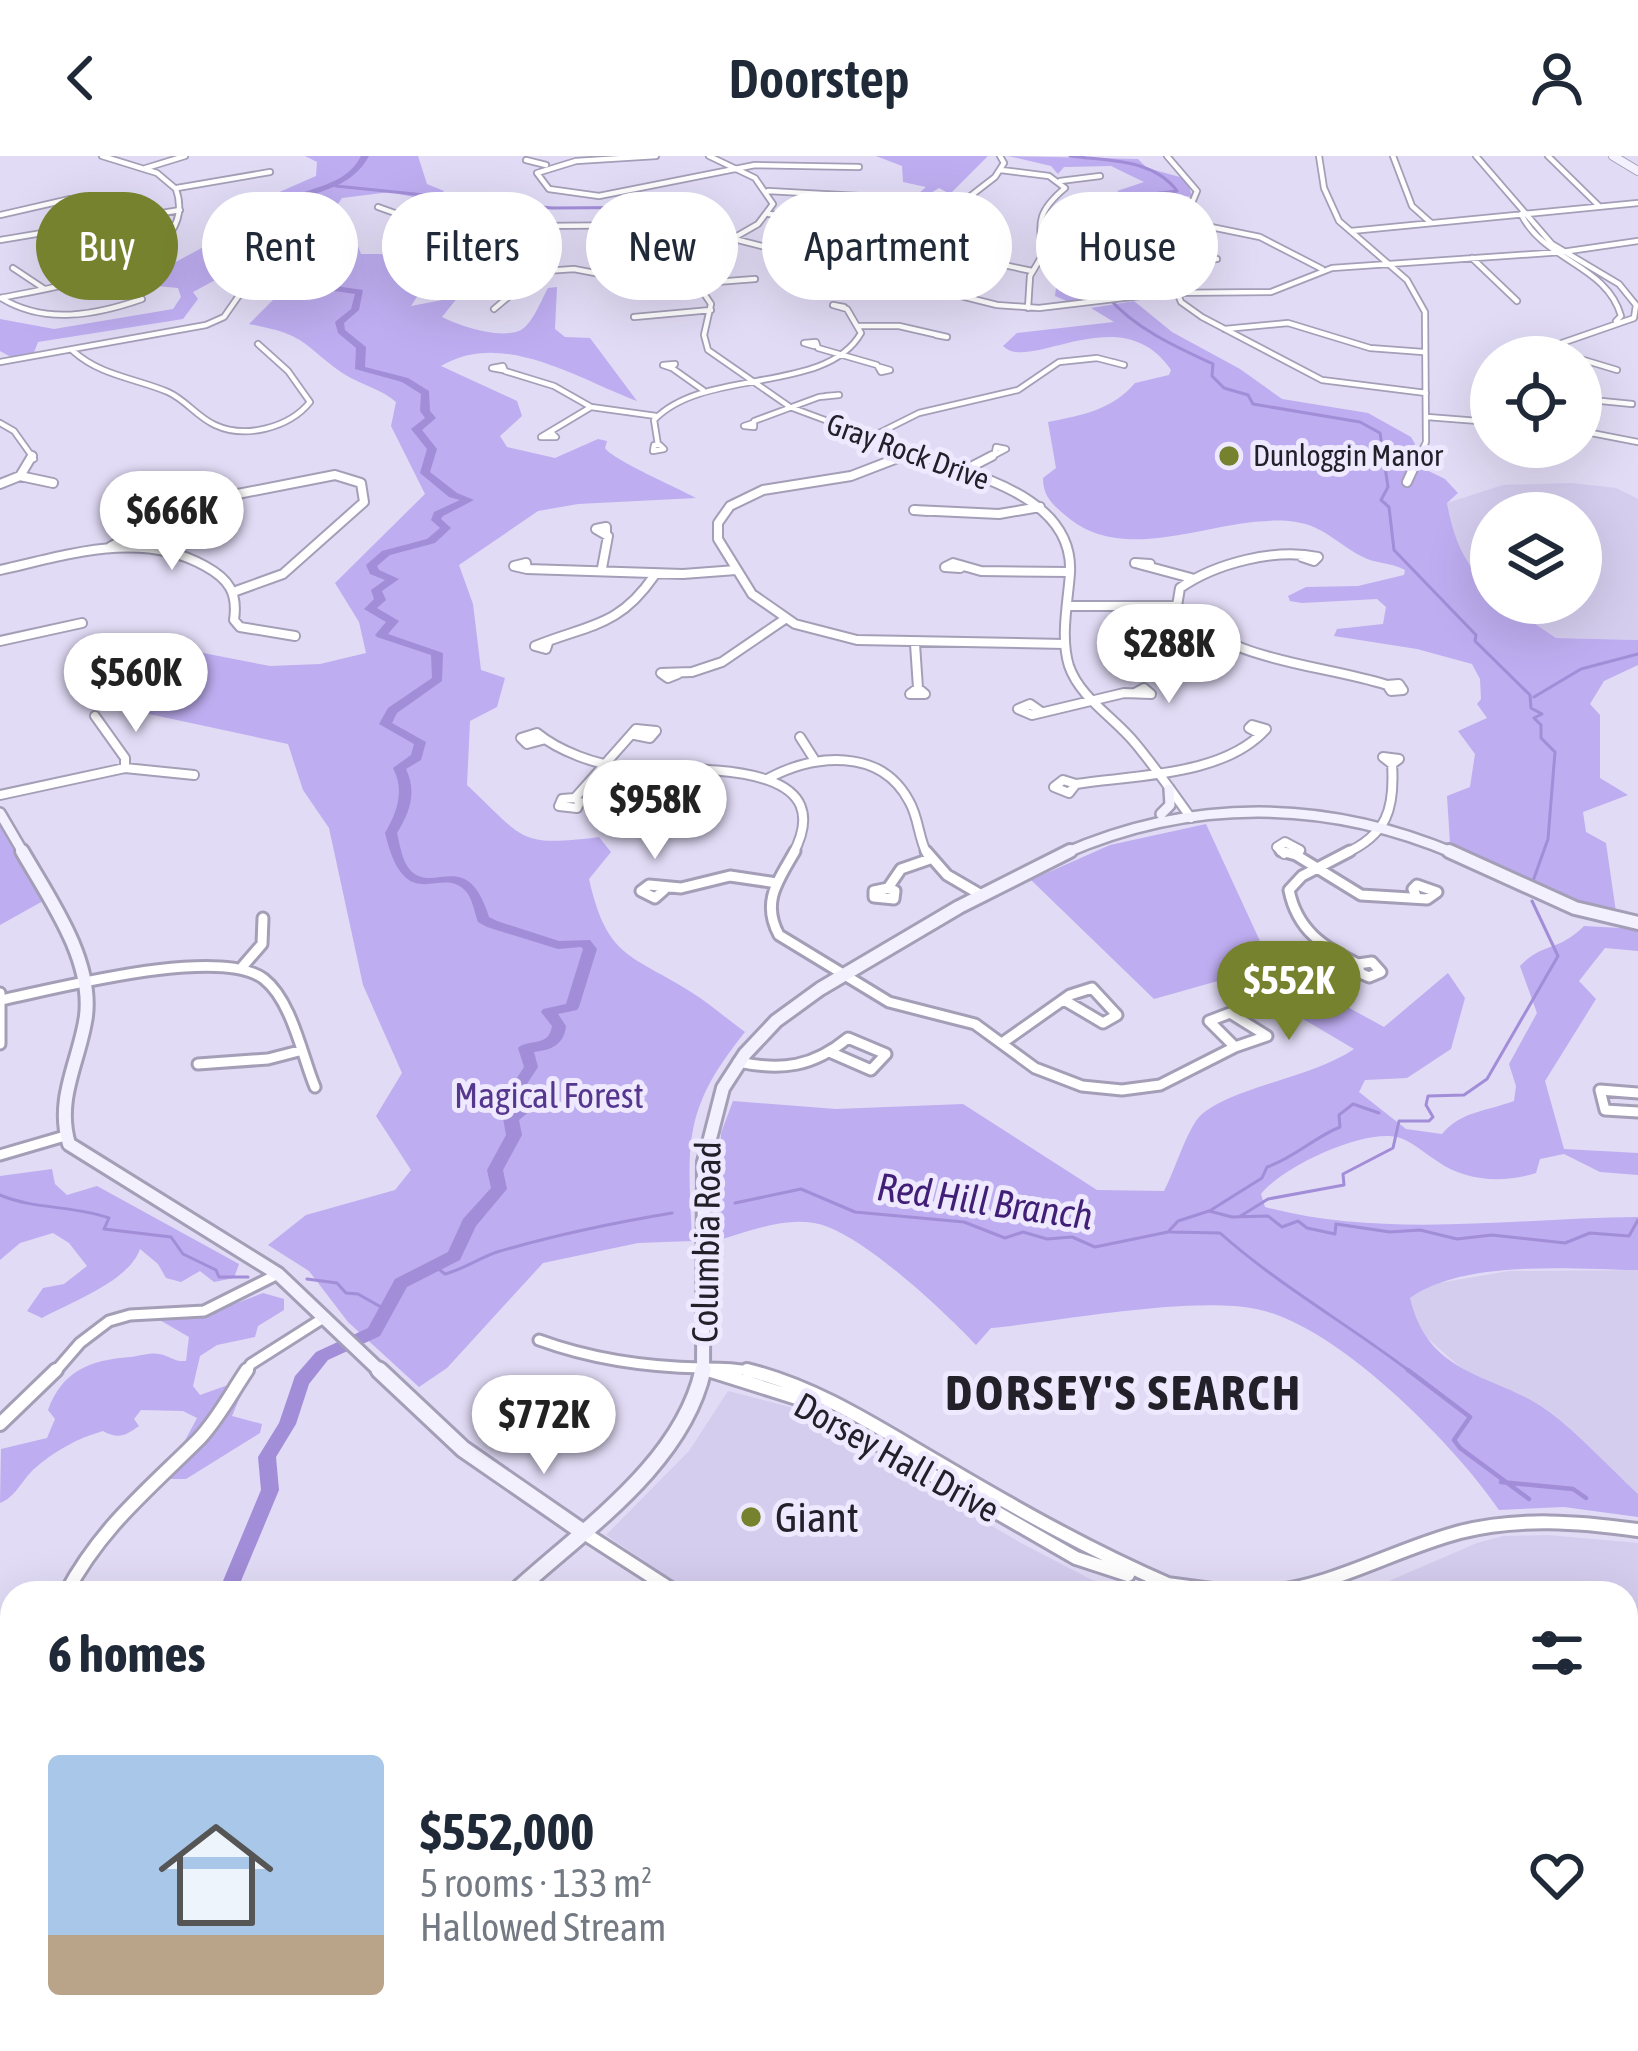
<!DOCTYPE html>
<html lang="en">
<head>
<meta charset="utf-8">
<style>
  :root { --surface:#fff; --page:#f2f2f3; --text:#1f2937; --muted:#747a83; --accent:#77822e }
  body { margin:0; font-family:"Asap Condensed",sans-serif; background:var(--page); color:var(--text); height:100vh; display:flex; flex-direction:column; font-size:45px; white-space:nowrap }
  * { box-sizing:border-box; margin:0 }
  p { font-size:39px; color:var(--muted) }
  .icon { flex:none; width:66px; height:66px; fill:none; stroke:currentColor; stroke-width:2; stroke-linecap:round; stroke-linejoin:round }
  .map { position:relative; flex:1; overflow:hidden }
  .side { position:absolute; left:0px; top:1425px; width:1638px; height:471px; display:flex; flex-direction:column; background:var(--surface); border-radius:36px 36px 0 0; box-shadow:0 12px 48px #0002 }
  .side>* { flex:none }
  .hud { position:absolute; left:36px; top:36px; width:1566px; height:108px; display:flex; gap:24px }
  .buttons { position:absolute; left:1470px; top:180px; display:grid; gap:24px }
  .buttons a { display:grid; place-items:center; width:132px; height:132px; border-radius:50%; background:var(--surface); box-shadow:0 12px 48px #0002; font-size:60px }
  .price { position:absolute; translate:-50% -102px; padding:0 27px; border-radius:42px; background:#fff; color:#222; font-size:39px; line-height:78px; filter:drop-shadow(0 3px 6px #0008) }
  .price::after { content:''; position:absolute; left:50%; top:72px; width:36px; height:27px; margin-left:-18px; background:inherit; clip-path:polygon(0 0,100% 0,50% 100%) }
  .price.selected { background:var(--accent); color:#fff }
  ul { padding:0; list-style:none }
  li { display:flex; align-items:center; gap:36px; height:300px; padding:0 48px }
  li span { display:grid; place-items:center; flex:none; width:336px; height:240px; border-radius:12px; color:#555 }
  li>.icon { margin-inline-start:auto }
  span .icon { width:144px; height:144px; fill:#fffc; stroke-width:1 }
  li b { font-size:51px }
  h2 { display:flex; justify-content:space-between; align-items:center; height:144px; padding:0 48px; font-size:51px }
  .pill { padding:0 42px; border-radius:54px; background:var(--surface); box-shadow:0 12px 48px #0002; font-size:42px; line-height:108px }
  .pill.selected { background:var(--accent); color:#fff }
  header { display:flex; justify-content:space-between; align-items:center; height:156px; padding:0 48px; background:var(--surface); font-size:54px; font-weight:600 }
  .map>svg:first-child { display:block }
</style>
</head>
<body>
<header><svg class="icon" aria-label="back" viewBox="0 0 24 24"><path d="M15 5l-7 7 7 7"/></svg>Doorstep<svg class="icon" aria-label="person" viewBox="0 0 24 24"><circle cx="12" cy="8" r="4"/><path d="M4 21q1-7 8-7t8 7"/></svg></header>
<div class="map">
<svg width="1638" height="1895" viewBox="0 0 1638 1895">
  <rect width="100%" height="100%" fill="#e1dbf5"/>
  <path fill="#d5cdee" d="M1572,327L1616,332L1638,343V484L1556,482L1504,447H1581V357H1491V434L1472,415L1454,386L1447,347L1503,329Z
    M1638,1114V1338L1546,1253L1470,1220L1417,1173L1410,1142L1433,1128L1509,1115Z
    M728,1235L790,1251L1021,1387L1090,1423L1130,1437H690L606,1379L689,1295Z
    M1548,1379L1638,1387V1552H1626V1437H1361L1477,1387L1503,1380Z"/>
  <path fill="#beadf0" d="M305,0H418L427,28L444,35L432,45L390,36L342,42L330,60L349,67L361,98H382L400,115V129L420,136L411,150L458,141L442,161C460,170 501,184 521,174C533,167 541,144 548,132L557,131L555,173L565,181L590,182L637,245C578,223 503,173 441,210L517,245L522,260L500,280L507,291L555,302L598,283L607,285L605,292C613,304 676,331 696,342L578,348L538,355L459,409L473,448L481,514L505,522L497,551L470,565L467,629C523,681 517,692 599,681L611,696L589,723C607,803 631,798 691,836C710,848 727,863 745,876C681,955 688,988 692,1085L638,1087L543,1107L447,1212L419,1231L348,1166L309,1115L268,1089L306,1059L395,1034L411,1014L376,960L402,917L363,829L329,672L303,634L288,588L107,549L172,491L270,510L320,508L366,497L359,466L335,427L425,338L391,270L396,246C380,232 361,229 344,218C300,187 308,179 249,168L285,132L272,121L219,122L193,136L198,143L183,163L38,186L33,199L13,202L0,195V163L54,173L173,153L181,141L178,132L124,127L157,116L211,87L216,65L250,60L268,41L316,20L317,6Z
    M876,0H988L950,38L939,32L918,45L912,43L926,31L903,26L902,10Z
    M1008,0L1138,3L1147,12L1187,23L1192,41L1165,37C1146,53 1119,57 1098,73L1108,88V98L1121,103L1114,118L1133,120L1119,122L1117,128L1163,136L1071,147L1055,140L1056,132L1071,131L1066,135L1100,140L1095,125L1101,121L1099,107L1088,98L1074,100L1070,92L1084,86L1072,81L1068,71C1088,56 1112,59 1130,41L1117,35L1144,26L1111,10L1064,11L1058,18L1051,10Z
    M146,63H164L75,108L76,112L52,110L63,104L47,90L126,69L139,70L138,66Z
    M1134,145L1172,176L1240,213L1282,243L1368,257L1411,281L1415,288L1410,306L1445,323L1458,337L1447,347C1454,385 1464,407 1491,434V447H1504L1556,482L1638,484V509L1604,525L1590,548L1600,559V622L1628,639L1583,656L1586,676L1606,687L1616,756L1557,740L1450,687L1447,640L1470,631L1475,598L1458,575L1487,562L1477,548L1481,543L1480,523L1472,508L1417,493L1334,480L1337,473L1383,468L1386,451L1377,443L1302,447L1290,445L1288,440L1306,431L1358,430L1404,419L1405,414C1391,406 1374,408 1361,400C1338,388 1323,370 1296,366C1222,355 1128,415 1065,359C1052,348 1043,340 1043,322L1056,312L1048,266C1083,259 1112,254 1135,227L1169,219L1171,214C1121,140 1029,218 1003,190L1017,177L1114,166L1091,152Z
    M0,665L43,745L0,769Z
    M1206,668L1271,809L1384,871L1448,817L1465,842L1451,893L1407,922L1365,924L1359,936L1406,973L1442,978C1461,955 1488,955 1514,945L1516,930L1509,908L1537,857L1520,810C1543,786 1558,796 1584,770L1638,773V795L1605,792L1579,825L1596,843L1545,925L1564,993L1638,997V1019L1600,1016L1564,998L1540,1003L1536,1017C1504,1027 1466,1026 1437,1005C1424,997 1412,985 1397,981C1362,973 1282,1011 1261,1038L1265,1051C1384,1083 1516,1062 1638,1061V1114C1571,1113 1465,1103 1410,1142C1429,1223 1496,1217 1548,1255C1580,1279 1609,1311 1638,1338V1361L1564,1351L1499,1354C1455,1289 1336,1168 1256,1153C1190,1140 1062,1165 991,1172L976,1189C943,1154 872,1088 828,1071C793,1057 750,1075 716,1085L721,977L733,945L836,953L963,948L1097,1034L1164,1035C1174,1017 1187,973 1200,960C1231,931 1312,922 1354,893L1232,821L1154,843L1031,724L1110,689Z
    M52,1013L55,1028L67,1039L97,1030L239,1108L234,1122L214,1126L200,1115L181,1126L166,1122L158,1108L140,1093C129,1125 73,1145 42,1162L27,1155L43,1132L64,1128L87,1110L69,1087L53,1077L20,1087L0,1104V1020Z
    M263,1137L284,1143V1154L258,1170L255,1181L217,1189L200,1200L193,1230L200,1239L228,1229L243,1234L232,1260L262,1268L260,1277L186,1323H171V1311L197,1262L183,1255L141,1254L134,1263L139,1270C126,1279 119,1284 103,1275C78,1282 54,1295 34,1313C21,1325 16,1341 0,1347L1,1293L47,1282L55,1263L48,1254C62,1215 90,1204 130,1201C139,1200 151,1196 159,1198C171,1200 173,1206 186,1205L189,1181L158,1163L208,1158Z"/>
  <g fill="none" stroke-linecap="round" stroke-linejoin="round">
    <path stroke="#a28dd8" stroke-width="3" d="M1070,0C1106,5 1153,2 1177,35L1143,39V45L1095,71L1104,82L1098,87L1104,91L1102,100L1110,105L1105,116L1114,122L1108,141C1134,172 1176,191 1213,208L1212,220L1224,232L1248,239L1253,248L1360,266L1380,277L1388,331L1381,344L1389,351L1394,394L1476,479L1475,485L1530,539L1531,552L1542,558L1534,562L1541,569V582L1555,596L1548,683L1533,725
      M336,30L552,52L696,51
      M1534,541L1581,513L1638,498
      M0,1039C35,1054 73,1049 109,1062L104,1073L171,1081L183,1098L216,1114L219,1121H248
      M735,1047L801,1033L855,1056L964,1066L1005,1082L1023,1076L1047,1083L1072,1081L1095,1091L1168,1076L1178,1065L1209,1055L1232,1061L1268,1060L1282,1071L1298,1065L1307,1072L1335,1078L1336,1068L1390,1076L1420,1074L1457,1083L1492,1079L1565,1087L1590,1077L1629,1080L1638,1064
      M1211,1054L1262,1022L1267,1011C1294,1002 1313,982 1340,971L1339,959L1353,948L1379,957
      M1239,1061L1268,1043L1344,1029L1343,1018L1393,992L1399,965H1429L1433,961L1426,949L1428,940L1464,939L1487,923L1558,800L1532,745
      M1170,1076L1220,1077C1281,1131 1348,1168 1412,1217
      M436,1111L445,1118C464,1113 479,1102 497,1096C555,1079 612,1067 672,1057
      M307,1123L337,1127L346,1137L358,1138L388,1155"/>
    <path stroke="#a28dd8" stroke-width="4.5" d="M1408,1214L1470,1261L1454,1284L1460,1292L1529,1343
      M1501,1326L1573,1333L1586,1342"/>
    <path fill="#a28dd8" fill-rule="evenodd" d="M361,0H369C352,31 322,34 292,46L302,55L296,62L313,73L311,86L302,93L305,96L302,105L333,116L329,129L363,134L359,154L344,167L345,174L366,191L365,211L408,222L429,235L430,255L436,262L422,274L437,293L430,316L457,337L474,344L443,360L441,363L451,372L435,387L390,399L377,410L379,414L399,423L382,435L386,444L377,452L399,465L388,478L443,497L442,525L397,557L392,567L426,586L421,604L406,613C417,636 410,656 397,677C400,689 402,706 411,715C435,738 467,691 489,761L497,765L559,785L590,784L597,793L579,851L577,854L558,858L566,870C564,889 551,894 534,896L538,911L527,928L537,949L519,964L522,979L503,1014L507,1033L476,1070L460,1104L407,1131L380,1180L328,1204L309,1228L296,1268L276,1301L279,1334L236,1437H218L261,1334L258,1301L279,1267L295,1220L316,1196L368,1172L395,1123L448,1096L463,1063L491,1032L487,1014L506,979L503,962L521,948L513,928L524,911L518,892C529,882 549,892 552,870L541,856L543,853L566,848L583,793L581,791L558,793L487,771L478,766C475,758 473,746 468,738C443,704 406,766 385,677C397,656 405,635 393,612L411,599L414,588L379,568L388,552L432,522L431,499L377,481L375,479L386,466L364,453L374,443L371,434L385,424L370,418L366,409L382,395L427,383L440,372L431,364L434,356L460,344L449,341L420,317L427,293L411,273L425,262L420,255L421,238L402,226L355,213L356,192L338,177L335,166L351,153L355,138L321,133L325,119L293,106L297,97L293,93L303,85L305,74L288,65L294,55L283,45C310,30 345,31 361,0Z
      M50,1884H72L69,1895H47Z"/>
    <g stroke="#a49fb7" stroke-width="8">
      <path id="street-far3" d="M656,0L576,5L537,17L549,33L599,40L755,9L859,11
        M709,0L755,22L773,48L758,68L692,106L691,118L711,148L704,179L708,194L790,251L930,303
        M1167,0L1197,35L1192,47L1156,83L1181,146L1202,161L1322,224L1426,237
        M1319,0L1324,32L1339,65L1407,124L1425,156L1426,286L1418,303
        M1393,0L1412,50L1430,66
        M1476,0L1552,88L1619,128L1636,149L1634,162L1562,187L1552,201
        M1548,0L1599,50
        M526,4L546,9
        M146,12L185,0
        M1001,14L1049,20L1065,32C1039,54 1037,65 1043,98L1030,120L1028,152
        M1060,25L1100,20
        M177,32L270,16
        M768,35L877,41
        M378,51L423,67
        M769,58L840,67
        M1521,58C1544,105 1607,109 1621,160L1616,165
        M0,59L70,43
        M1172,63L1260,81L1322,113
        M690,72L707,55
        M1351,75L1638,47
        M0,84L180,54
        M910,89L1032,115
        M420,97L491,91
        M1472,102L1517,145
        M1162,104L1217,103
        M837,109L997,149L1039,152L1165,137L1271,136L1332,112L1562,96L1638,85
        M13,112L43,132
        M598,115L617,101
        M871,117L995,21L1004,7L1000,0
        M755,123L663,130L574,113L456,121L427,109L410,78L423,67L452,62L538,70L658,69L699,74L797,99
        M0,142C49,132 203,111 176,33L157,17L102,0
        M1,142C45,169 96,159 142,143
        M494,153L520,131L519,119
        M634,161L711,154
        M859,170H899L947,181L936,179
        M1225,173L1288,167L1370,192L1423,196
        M814,190L804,187L816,186L818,192L877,209L881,216L890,214L880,211
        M73,195C101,220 135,222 168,236C186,244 197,261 215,269C245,283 289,272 310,246L288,215L258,188
        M1554,195L1617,214
        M0,206L206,169L224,161L240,138
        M675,208L672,212L663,209Z
        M672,212L703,234
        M503,214L492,212L503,210L505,215L554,230L591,251L656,260
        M1581,243L1632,248
        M1427,261L1491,266
        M0,267L14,275L34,303
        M753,267L744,270L754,271V265L819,241L839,239L826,240
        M1581,275L1638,286
        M552,277L556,281H541L591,251
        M869,282L919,257L1018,234L1059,206L1097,202L1124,209L1113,206
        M654,289H660L664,293L653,295Z
        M658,289L654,264C704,211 826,239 861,177L847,153L833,149L844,151
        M895,303L911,297
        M987,303L1006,293L996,291L995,296"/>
    </g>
    <g stroke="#a49fb7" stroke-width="12">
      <path id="street-far2" d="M903,300L851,320L763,334L730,350L718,367V383L752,438L795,468L857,484L1065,488
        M922,300C979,321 1074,342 1070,417C1068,446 1060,481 1069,510C1080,542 1115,562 1135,587C1155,611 1173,637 1191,662
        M963,315L992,300
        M20,320L53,327
        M1407,326L1419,300
        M0,328L20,320L32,300
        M928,355L914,354L999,358L1040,351
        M110,391L168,358L207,344L335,319L361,327L364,346L283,418L236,435
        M1302,401L1314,405L1318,401C1275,392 1216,407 1180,432L1177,450C1229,507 1317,507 1387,529
        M526,407L527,413L514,410Z
        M1150,408L1135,407L1191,422
        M602,412L608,380L596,373L606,371V376
        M960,412L945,411L953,407L981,415L1070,416
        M527,413L683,418L736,414
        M0,414C67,399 141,374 205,410C229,423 238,437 234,464L240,471L295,480
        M1068,450H1177
        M0,485L82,467
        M548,487L546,493L535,490C589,468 618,472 654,420
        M915,488L918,532
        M678,518L668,522L661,517L692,516L722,506L785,463
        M1399,528L1403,534L1391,535L1387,529Z
        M918,532L925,538H910Z
        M1040,555L1030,548L1018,553L1032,559L1124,537L1151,538L1144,532L1135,537
        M95,560L125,602V612
        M800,581L814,603
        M542,584L527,588L521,582L537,577C559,595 596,609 624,611C672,617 847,596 793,698
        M1383,601L1399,603L1392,608Z
        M767,623C814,598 880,591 909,645C919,662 918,681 927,698
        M1063,624L1076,628L1069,637L1054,631Z
        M1076,628C1136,619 1224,620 1266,573L1252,569L1249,572L1258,577
        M0,639L125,612L194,619
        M575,642L580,646L577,652L559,650L562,643Z
        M575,642L636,573L656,575L650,582L635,579
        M1284,698L1277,691L1285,686L1300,694L1297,698
        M1344,698C1387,679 1395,653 1392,608"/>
    </g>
    <g stroke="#a49fb7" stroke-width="15">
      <path id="street-far1" d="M795,695C778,725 761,746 779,779L889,846L975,868L1035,912L1082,930L1122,934L1160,929L1235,891
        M926,695L947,719L983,740
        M1281,695L1296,699
        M1350,695L1302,720L1289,734C1297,774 1323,791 1358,808
        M1296,699L1361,739L1427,743L1437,736L1417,729L1413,733L1416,740
        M1296,699L1299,695
        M888,732L895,735L894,743L874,741V735Z
        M888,732L901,713L930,703
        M664,734L655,742L641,735L649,729L681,732L730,720L777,727
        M1372,806L1381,816L1369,821L1360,817L1358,808Z
        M243,810L262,788L263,762
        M0,837V888
        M1,844C55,833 220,789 264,823C292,845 302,900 315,931
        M1230,857L1267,880L1235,891L1209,865Z
        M1002,887L1070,839L1092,832L1117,859L1103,867L1064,844
        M738,906C782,915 813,911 848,882L886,898L871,914L832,897
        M198,908L268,903L299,895
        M1638,937L1600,934L1605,954L1638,956
        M0,999L65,980
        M539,1184C591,1203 645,1211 702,1212C723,1212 739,1212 759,1217
        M708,1214L717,1217
        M54,1217L80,1187L109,1165L130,1159L204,1155L278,1118
        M245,1217L251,1208L325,1161"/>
    </g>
    <g stroke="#a49fb7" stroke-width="18">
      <path id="street" d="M708,1214L800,1243L1076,1402L1128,1419
        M747,1214C817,1231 877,1271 939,1307C1015,1352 1089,1394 1170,1429
        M0,1268L56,1214
        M584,1377L677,1437
        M1167,1428L1234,1437
        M66,1437C102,1370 147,1335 199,1283C218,1263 232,1236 247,1214
        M1263,1437C1334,1431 1392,1394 1460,1376C1519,1361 1579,1366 1638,1374
        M0,1617L12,1605"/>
    </g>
    <g stroke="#a49fb7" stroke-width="10">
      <path id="secondary-far3" d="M1613,0L1638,15"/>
    </g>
    <g stroke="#a49fb7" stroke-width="14">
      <path id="secondary-far2" d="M0,657L24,698
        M1161,658L1170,649L1169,633
        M1063,698C1192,641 1327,643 1456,698"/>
    </g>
    <g stroke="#a49fb7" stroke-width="18">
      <path id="secondary-far1" d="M22,695C49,742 93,803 86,860C80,904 55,942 69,988L278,1118L382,1217
        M1449,695L1575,752L1638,767
        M703,1217L704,1006L723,932L745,898L776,865L820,833L959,751L1070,695"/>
    </g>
    <g stroke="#a49fb7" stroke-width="21">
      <path id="secondary" d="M379,1214L463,1293L580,1374
        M514,1437C581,1375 682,1309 703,1214
        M484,1884V1895
        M500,1884V1895"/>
    </g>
    <g stroke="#fff" stroke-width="24">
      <path id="primary" d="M528,1884L555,1895
        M437,1895L455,1884
        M655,1895L801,1884
        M1139,1895L1242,1890L1404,1895"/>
    </g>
    <g stroke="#fff" stroke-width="6">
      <path id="highway" d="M1626,1561H1638V1581H1626Z
        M1626,1672L1634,1675L1638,1684V1729L1630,1726L1626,1717Z
        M1638,1798V1893L1613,1895L1617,1884H1626V1809L1630,1801Z"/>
    </g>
    <use href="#street-far3" stroke="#fff" stroke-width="4.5"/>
    <use href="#street-far2" stroke="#fff" stroke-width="8"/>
    <use href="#street-far1" stroke="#fff" stroke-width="9"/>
    <use href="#street" stroke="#fff" stroke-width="12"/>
    <use href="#secondary-far3" stroke="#f4f1fe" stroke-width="8"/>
    <use href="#secondary-far2" stroke="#f4f1fe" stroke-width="9"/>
    <use href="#secondary-far1" stroke="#f4f1fe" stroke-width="12"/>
    <use href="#secondary" stroke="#f4f1fe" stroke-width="15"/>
    <use href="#primary" stroke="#e9e3fe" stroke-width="18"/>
    <use href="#highway" fill="#dad0fd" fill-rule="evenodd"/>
    <g stroke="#fff" stroke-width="24" stroke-linecap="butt">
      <path id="primary-bridge" d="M1592,1884L1638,1893"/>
    </g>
    <use href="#primary-bridge" stroke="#e9e3fe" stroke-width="18"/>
  </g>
  <g fill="#77822e" stroke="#eee9fe" stroke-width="4.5">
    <circle cx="1229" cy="300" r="12"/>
    <circle cx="751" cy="1361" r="12"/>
  </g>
  <g text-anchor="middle" stroke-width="10" stroke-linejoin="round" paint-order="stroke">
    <g font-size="30" fill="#222029" stroke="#eee9fe">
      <text transform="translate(908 296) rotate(20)" y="10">Gray Rock Drive</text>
    </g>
    <g font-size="30" fill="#222029" stroke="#eee9fe" text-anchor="start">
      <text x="1253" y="310">Dunloggin Manor</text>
    </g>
    <g font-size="36" fill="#55378e" stroke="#eee9fe">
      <text x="549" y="952">Magical Forest</text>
    </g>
    <g font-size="36" fill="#222029" stroke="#eee9fe">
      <text transform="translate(706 1086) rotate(-89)" y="13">Columbia Road</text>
      <text transform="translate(897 1301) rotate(29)" y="13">Dorsey Hall Drive</text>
    </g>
    <g font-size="39" font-style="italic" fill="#411f76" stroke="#eee9fe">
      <text transform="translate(985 1045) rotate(8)" y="14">Red Hill Branch</text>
    </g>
    <g font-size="42" fill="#222029" stroke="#eee9fe" text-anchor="start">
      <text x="775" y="1376">Giant</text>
    </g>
    <g font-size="48" font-weight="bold" letter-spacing="3" fill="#222029" stroke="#eee9fe">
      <text x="1124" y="1254">DORSEY'S SEARCH</text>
    </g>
  </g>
</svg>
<div class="buttons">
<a><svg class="icon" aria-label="locate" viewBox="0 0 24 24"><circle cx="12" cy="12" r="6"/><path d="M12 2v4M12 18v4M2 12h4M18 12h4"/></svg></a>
<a><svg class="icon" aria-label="layers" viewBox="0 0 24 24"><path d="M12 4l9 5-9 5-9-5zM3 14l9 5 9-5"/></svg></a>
</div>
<b class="price" style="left:172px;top:417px">$666K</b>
<b class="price" style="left:1169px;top:550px">$288K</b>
<b class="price" style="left:136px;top:579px">$560K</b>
<b class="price" style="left:655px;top:706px">$958K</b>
<b class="price selected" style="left:1289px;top:887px">$552K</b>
<b class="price" style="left:544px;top:1321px">$772K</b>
<div class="hud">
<a class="pill selected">Buy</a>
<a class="pill">Rent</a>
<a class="pill">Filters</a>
<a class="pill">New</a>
<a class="pill">Apartment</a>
<a class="pill">House</a>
</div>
<section class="side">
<h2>6 homes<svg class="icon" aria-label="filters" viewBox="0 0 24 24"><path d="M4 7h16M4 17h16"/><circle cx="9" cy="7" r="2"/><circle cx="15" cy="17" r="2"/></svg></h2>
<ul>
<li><span style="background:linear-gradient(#a9c7e8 75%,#b9a48a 0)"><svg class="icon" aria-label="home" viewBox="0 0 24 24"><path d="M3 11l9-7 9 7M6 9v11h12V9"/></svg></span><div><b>$552,000</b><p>5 rooms · 133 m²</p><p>Hallowed Stream</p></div><svg class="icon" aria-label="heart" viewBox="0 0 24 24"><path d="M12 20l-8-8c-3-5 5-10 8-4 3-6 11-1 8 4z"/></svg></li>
</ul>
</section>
</div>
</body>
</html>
